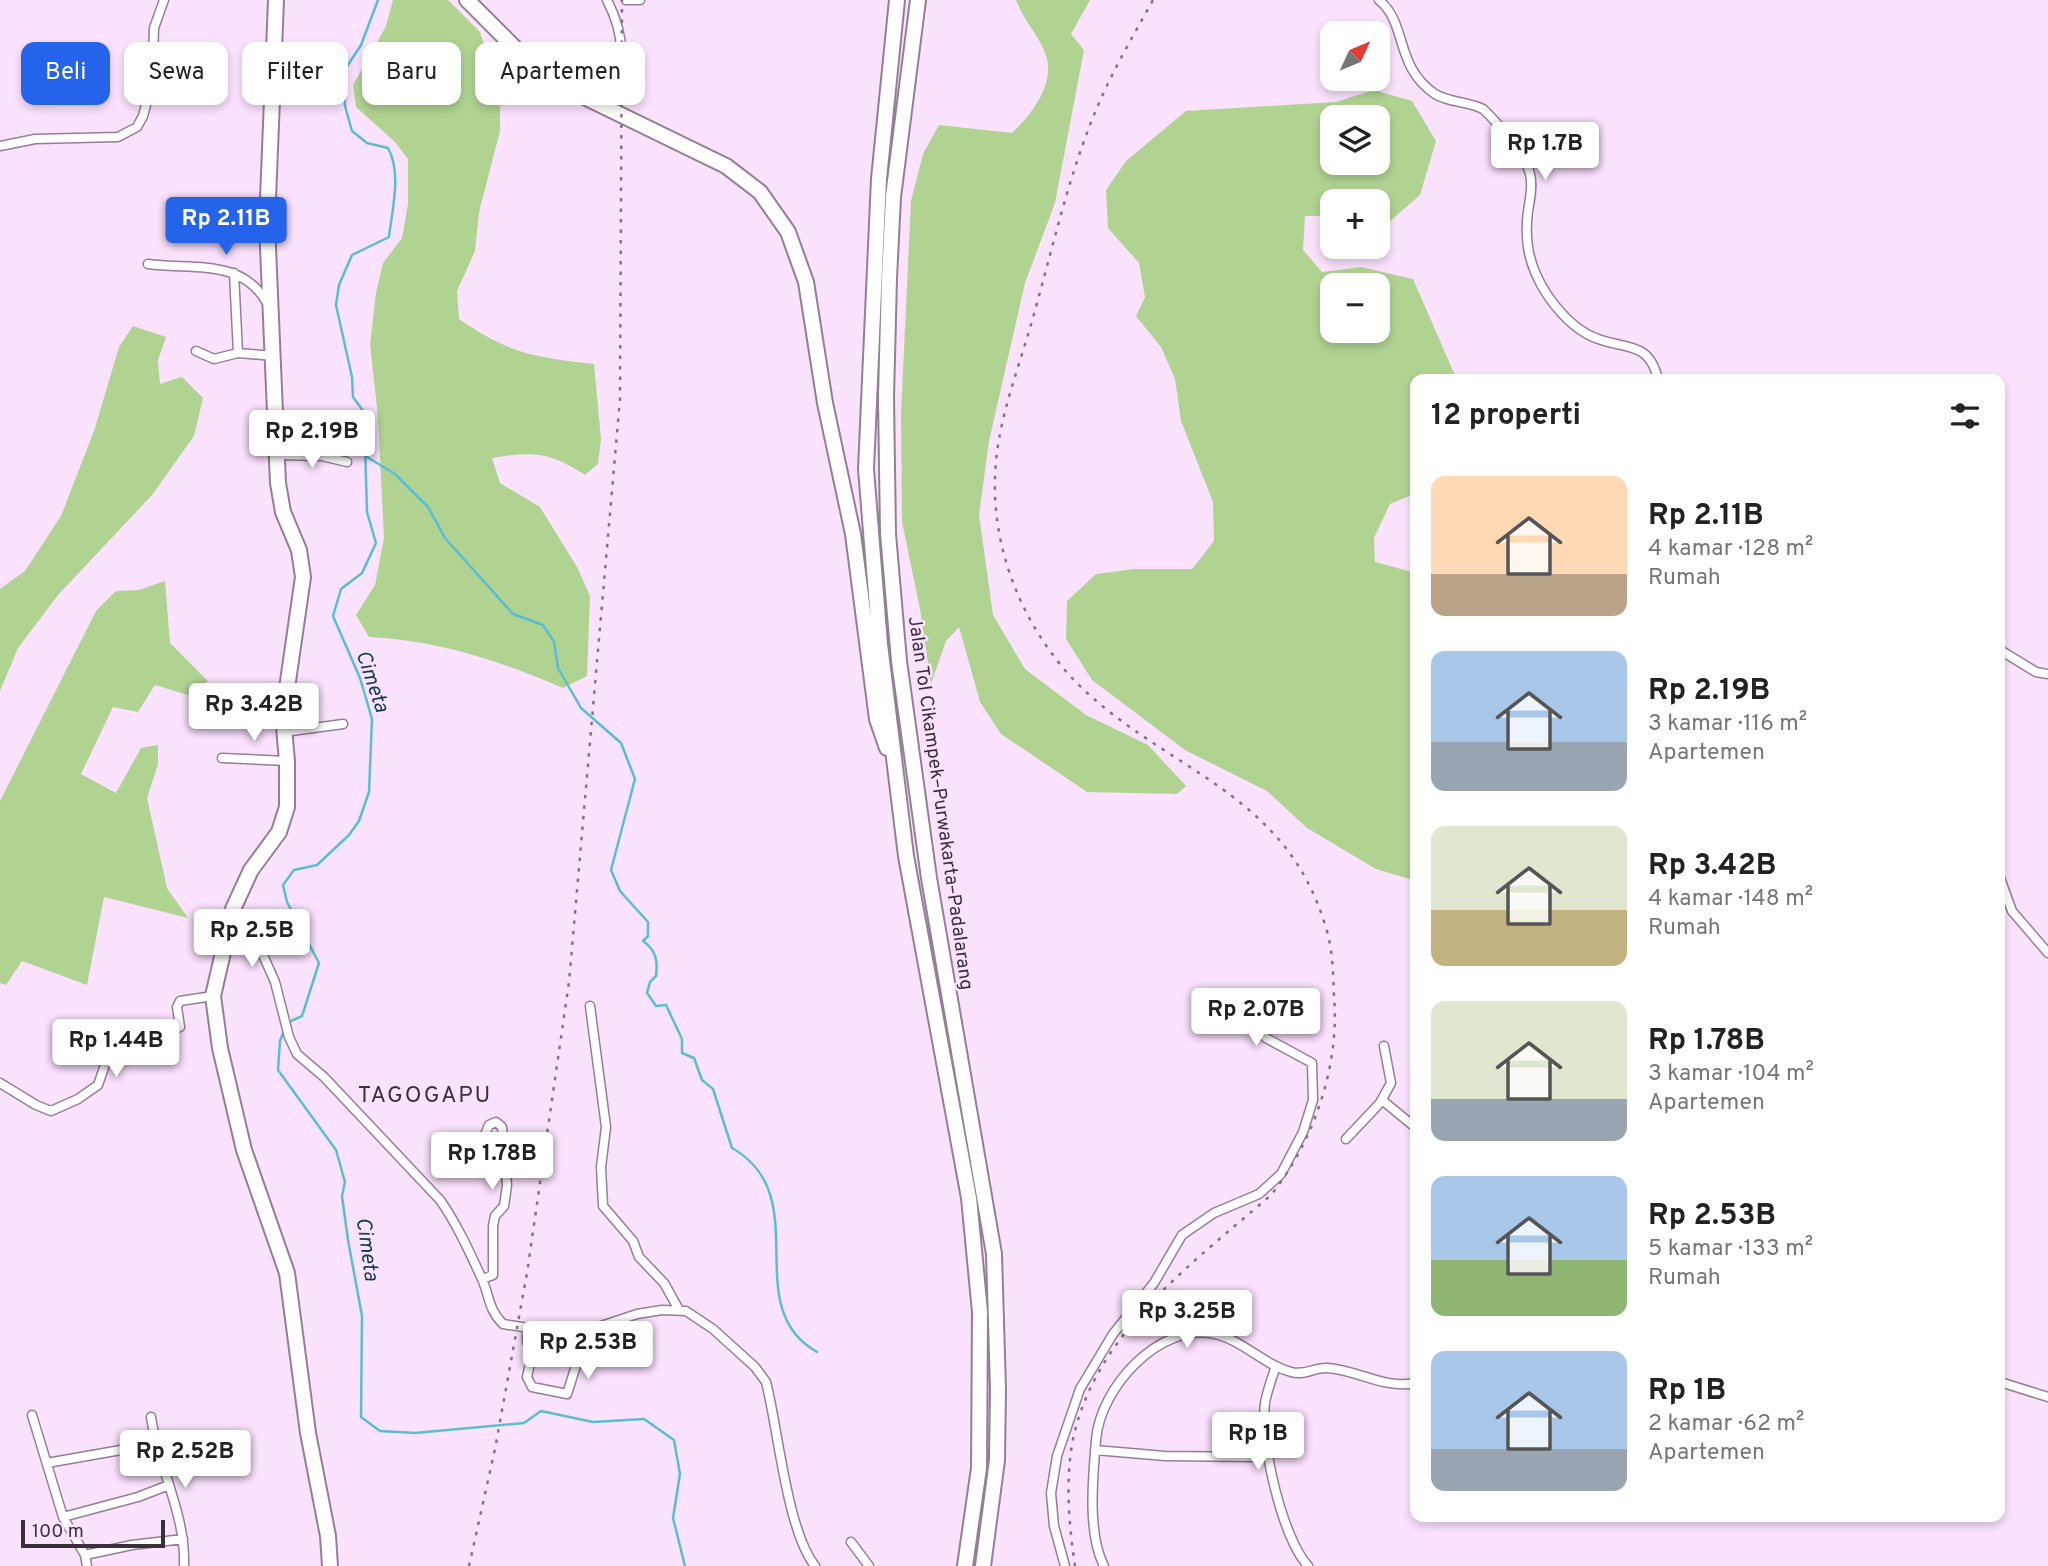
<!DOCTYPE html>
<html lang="id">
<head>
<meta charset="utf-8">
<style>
  :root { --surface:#fff; --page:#f2f2f2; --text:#222; --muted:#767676; --accent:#2563eb }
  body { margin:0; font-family:Overpass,sans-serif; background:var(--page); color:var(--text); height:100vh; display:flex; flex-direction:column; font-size:26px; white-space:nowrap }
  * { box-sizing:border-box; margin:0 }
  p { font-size:23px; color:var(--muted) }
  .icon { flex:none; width:38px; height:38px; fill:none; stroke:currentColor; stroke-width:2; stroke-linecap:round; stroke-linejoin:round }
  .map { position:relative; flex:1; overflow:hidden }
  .panel { position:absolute; left:1410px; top:374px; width:595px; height:1148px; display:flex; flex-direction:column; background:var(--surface); border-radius:14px; box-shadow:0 4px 10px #0003 }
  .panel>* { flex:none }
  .hud { position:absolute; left:21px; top:42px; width:665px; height:63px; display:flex; gap:14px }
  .needle { width:46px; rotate:46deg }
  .buttons { position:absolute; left:1320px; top:21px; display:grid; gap:14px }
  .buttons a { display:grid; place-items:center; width:70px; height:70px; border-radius:14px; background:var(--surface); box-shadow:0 4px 10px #0003; font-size:35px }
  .scale { position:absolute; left:21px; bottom:18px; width:144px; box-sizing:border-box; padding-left:7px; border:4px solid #39303a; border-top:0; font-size:19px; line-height:24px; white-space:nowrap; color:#39303a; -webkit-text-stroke:5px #fbe2fe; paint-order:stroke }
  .price { position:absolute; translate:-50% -60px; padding:0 16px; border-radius:7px; background:#fff; color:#222; font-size:23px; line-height:46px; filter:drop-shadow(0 2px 4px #0008) }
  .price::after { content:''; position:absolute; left:50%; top:42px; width:21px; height:16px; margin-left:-10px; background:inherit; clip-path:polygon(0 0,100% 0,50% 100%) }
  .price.active { background:var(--accent); color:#fff }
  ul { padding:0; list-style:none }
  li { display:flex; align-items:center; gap:21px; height:175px; padding:0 21px }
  li span { display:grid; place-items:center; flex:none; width:196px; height:140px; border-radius:14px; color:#555 }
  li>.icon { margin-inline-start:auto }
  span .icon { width:84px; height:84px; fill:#fffc; stroke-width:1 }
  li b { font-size:30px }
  h2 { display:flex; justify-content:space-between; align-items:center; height:84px; padding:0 21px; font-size:30px }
  .chip { padding:0 24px; border-radius:14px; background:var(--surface); box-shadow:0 4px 10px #0003; font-size:24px; line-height:63px }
  .chip.active { background:var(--accent); color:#fff }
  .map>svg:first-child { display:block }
</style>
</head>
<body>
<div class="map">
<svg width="2048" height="1566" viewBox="0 0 2048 1566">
  <rect width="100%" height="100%" fill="#fbe2fe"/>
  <path fill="#b0d392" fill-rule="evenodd" d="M393,0H448L480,32L500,91V131L479,212L475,251L457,291L459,319C510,354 534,357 594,364L601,439L598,464L585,475C550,452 533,451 492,458L500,483L540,507L577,567L590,596L587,676L563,688C501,661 436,640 369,637L356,615L375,585L384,538L378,418L370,344L376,293L383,263L402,238L408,204V159L395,142L356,107L353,85L386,26Z
    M1016,0H1090L1071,34L1084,50L1055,203L1025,283L989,441L979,515L993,615L1025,669L1086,715L1148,745L1186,786L1177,794L1087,792L1001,734L980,702L959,627L946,641L931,684L920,609L902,522L901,413L911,201L923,154L939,125L1012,133C1034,112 1059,79 1043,48C1035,31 1022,17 1016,0Z
    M1374,90L1412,101L1436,141L1420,195L1389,222L1377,220V201H1332V216H1305L1303,250L1322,272L1361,267L1413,279L1457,380H1416V493L1390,504L1374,538L1375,562L1416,573V881L1376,869L1307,828L1267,791L1185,750L1092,680L1066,639L1067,601L1096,574L1134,569H1192L1214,541L1213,502L1181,421L1175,379L1161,347L1136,316L1145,297L1139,263L1108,228L1106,190L1126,161L1186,111L1336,102ZM1332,117H1377V163H1332ZM1332,285H1377V331H1332Z
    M133,326L166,337L158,360L160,384L182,377L203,398L194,436L152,495L58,595L18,648L0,691V589L25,571L61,516L94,431L119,347Z
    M165,581L170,643L208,681L188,695L155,685L138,712L113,707L81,774L116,793L141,748L158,745V764L147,798L167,888L188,918L104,897L87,985L22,961L6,985L0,983V801L96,611L116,591L139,590Z"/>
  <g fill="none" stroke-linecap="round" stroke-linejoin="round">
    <path stroke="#5bbdd2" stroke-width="2.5" d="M367,457L395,474L428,507L445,538L513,614L543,625L554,642L558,668L581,708L621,743L635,779L611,870L620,891L648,922V936L643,941C656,950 658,961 656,976L650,982L647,993L656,1006L666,1005L682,1039V1053L694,1058L702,1080L713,1089L732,1148C817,1196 737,1307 817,1352
      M289,1022L302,1016L319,963L287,902L283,885L294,870L317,865L349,835L359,821L369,792L372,719L360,678L333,616L341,589L362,573L376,543L367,512L364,412L353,397L352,377L336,305L339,285L352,255L389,237C392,210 402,173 388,148L367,143L352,131L345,106L344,71L361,45L378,0
      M284,1031L280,1041L278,1070L336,1150L345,1182L342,1196L348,1240L362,1316L361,1417L380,1431L415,1433L524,1423L541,1411L593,1422L644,1419L674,1440L680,1474L673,1518L685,1566"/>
    <g stroke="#957e97" stroke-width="11">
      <path id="street" d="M626,0H640
        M1379,0C1408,24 1394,66 1435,94C1450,103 1467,101 1483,109C1496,121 1526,156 1530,174C1533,185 1530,200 1528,211C1524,242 1529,266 1546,293C1556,308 1571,325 1587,334C1618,352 1649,336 1658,380
        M592,101C631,79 625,35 607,0
        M0,146L35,139L118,137L137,127L143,116L152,83L154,28L164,0
        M148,264C193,270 242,258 267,303
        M196,351L214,359L238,353L234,273
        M238,353L274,356
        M278,455L322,456L347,462
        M2000,650L2036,672L2048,674
        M284,732L343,724
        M222,758L287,761
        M2000,878L2012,911L2048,953
        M233,909L255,937L275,982L289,1037L297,1054L324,1077L440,1200C457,1224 470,1253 482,1279C490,1297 488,1309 503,1324L574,1335L637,1314L662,1310L686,1311L713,1329L755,1367L766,1382C778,1428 787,1531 815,1566
        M590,1006L606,1127L601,1167L603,1206L633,1241L639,1257L664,1283L679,1310
        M0,1083L36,1105L51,1111L78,1099L98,1085L116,1033L125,1029L147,1033L175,1029L180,1027L177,1007L180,1001L213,996
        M1382,1100L1416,1128
        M1346,1139L1380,1103L1391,1083L1384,1046
        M459,1141L475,1145L482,1142L489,1125L496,1122L502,1127L507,1185L504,1206L495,1216L493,1226V1275L482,1279
        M527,1329V1342L534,1346L527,1377L532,1387L567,1394L581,1350
        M1276,1366C1272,1378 1267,1391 1265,1403C1260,1442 1282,1537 1308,1566
        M2000,1382L2048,1397
        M32,1415L63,1517L85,1555L87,1566
        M151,1417C158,1467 186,1514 184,1566
        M1095,1450L1165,1456L1256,1457L1269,1453
        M47,1463L155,1444
        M63,1517L138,1497L169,1485
        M851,1542L869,1566
        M85,1555L132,1545L183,1539
        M1065,1566L1054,1526L1051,1493L1057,1456L1080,1389L1113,1334L1154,1283L1182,1235L1214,1213L1259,1194L1281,1174L1303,1132L1313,1100L1312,1063L1266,1038L1223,997
        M1104,1566C1087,1533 1093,1476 1096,1440C1100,1388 1159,1322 1215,1334C1244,1341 1264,1365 1291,1372C1305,1376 1315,1367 1327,1368C1358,1370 1383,1389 1416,1383"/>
    </g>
    <g stroke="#957e97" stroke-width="18">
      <path id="highway" d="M276,0L267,224L278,483L283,512L299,550L303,577L283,716L287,761V807L279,832L251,870L233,909L213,996L220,1048L244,1150L287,1273L308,1433L328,1536L330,1566
        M467,0L519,52L576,93L726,166L760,192L788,232L806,282L825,403L853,534L877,719L887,748
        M897,0L879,179L866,469L880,644L906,856L969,1198L980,1312L979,1468L965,1566
        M918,0L893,197L889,278L886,397L888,534L899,661L929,878L994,1254L998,1389L997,1460L983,1566"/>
    </g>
    <use href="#street" stroke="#fff" stroke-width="8"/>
    <use href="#highway" stroke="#fff" stroke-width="14"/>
    <path stroke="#837384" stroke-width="2.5" stroke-dasharray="3.5 7" stroke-linecap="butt" d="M469,1566L495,1449L527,1273L569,982L620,399L622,0
      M1075,1566C1069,1525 1065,1480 1073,1439C1096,1332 1193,1263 1271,1195C1314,1141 1340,1065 1334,996C1333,973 1333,950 1326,928C1286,790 1164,771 1076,682C1051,657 1029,622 1016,590C1002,556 994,518 995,482C995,427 1017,374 1032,321C1052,251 1068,177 1096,110C1112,72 1133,36 1153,0"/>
  </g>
  <g text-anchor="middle" stroke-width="5" stroke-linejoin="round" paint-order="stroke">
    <g font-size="19" fill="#39303a" stroke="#fbe2fe">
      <text transform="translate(942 803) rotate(82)" y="7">Jalan Tol Cikampek–Purwakarta–Padalarang</text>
    </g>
    <g font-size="21" font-style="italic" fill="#113f48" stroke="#fbe2fe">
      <text transform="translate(373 681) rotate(71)" y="7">Cimeta</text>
      <text transform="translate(368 1249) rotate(82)" y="7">Cimeta</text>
    </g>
    <g font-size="23" letter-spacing="2" fill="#39303a" stroke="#fbe2fe">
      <text x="425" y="1102">TAGOGAPU</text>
    </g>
  </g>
</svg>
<div class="buttons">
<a><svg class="needle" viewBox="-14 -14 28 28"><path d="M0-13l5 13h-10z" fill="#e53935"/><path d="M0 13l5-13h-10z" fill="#767676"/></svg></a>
<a><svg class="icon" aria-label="layers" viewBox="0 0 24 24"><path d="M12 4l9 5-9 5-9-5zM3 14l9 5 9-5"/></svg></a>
<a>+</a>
<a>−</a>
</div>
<div class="scale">100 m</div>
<b class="price" style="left:1545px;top:182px">Rp 1.7B</b>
<b class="price active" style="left:226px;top:257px">Rp 2.11B</b>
<b class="price" style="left:312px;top:470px">Rp 2.19B</b>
<b class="price" style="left:254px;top:743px">Rp 3.42B</b>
<b class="price" style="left:252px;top:969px">Rp 2.5B</b>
<b class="price" style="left:1256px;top:1048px">Rp 2.07B</b>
<b class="price" style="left:116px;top:1079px">Rp 1.44B</b>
<b class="price" style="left:492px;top:1192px">Rp 1.78B</b>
<b class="price" style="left:1187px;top:1350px">Rp 3.25B</b>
<b class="price" style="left:588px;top:1381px">Rp 2.53B</b>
<b class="price" style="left:1258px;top:1472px">Rp 1B</b>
<b class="price" style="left:185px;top:1490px">Rp 2.52B</b>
<div class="hud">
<a class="chip active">Beli</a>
<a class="chip">Sewa</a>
<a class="chip">Filter</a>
<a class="chip">Baru</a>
<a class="chip">Apartemen</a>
</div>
<section class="panel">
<h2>12 properti<svg class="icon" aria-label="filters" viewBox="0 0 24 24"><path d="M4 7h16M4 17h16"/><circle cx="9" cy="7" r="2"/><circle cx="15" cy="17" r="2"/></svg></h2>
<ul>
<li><span style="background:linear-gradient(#ffd9b3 70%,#b9a48a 0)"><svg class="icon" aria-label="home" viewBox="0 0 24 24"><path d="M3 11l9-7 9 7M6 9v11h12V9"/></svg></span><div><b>Rp 2.11B</b><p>4 kamar · 128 m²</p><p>Rumah</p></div></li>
<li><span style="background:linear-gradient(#a9c7e8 65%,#9aa5b1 0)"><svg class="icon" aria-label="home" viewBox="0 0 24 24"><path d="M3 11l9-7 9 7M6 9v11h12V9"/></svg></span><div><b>Rp 2.19B</b><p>3 kamar · 116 m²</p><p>Apartemen</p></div></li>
<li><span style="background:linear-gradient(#dfe7d0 60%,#c2b280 0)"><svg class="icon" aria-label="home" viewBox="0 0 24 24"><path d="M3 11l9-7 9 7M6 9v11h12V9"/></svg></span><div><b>Rp 3.42B</b><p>4 kamar · 148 m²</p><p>Rumah</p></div></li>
<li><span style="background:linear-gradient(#dfe7d0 70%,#9aa5b1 0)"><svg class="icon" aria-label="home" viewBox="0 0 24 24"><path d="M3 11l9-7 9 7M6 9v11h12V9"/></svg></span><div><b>Rp 1.78B</b><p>3 kamar · 104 m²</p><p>Apartemen</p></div></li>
<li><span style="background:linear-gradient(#a9c7e8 60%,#8fb573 0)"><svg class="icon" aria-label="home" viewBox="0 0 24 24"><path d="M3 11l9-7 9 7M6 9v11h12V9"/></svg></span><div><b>Rp 2.53B</b><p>5 kamar · 133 m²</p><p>Rumah</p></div></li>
<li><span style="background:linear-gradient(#a9c7e8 70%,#9aa5b1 0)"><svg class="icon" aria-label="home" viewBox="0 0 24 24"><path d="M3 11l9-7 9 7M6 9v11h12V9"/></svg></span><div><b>Rp 1B</b><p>2 kamar · 62 m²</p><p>Apartemen</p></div></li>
</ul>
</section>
</div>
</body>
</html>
